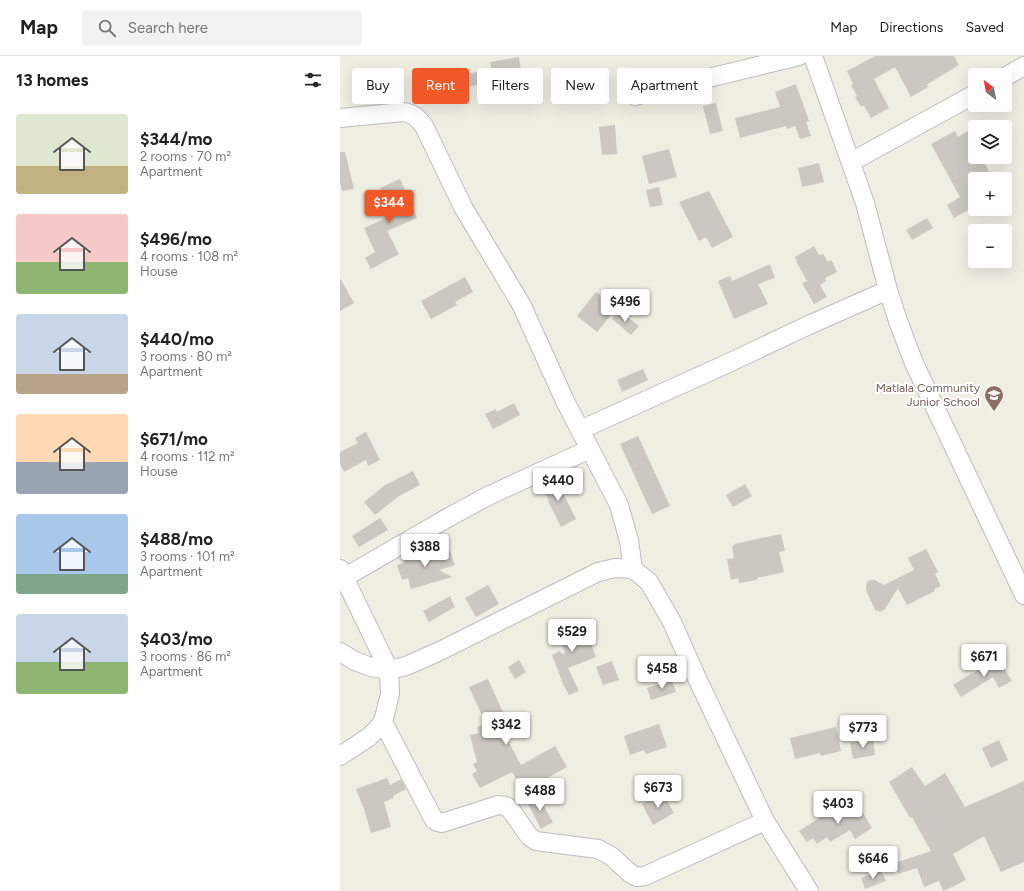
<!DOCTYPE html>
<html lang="en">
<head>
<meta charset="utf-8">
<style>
  :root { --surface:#fff; --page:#f2f2f2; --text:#222; --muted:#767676; --line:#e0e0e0; --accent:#f05828 }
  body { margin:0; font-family:Figtree,sans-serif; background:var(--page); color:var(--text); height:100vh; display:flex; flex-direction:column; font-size:15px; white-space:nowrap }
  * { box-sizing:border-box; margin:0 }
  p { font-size:13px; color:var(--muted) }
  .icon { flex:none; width:22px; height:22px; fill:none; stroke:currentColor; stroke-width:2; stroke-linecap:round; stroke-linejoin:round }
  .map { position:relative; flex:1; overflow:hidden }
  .panel { display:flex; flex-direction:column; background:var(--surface); width:340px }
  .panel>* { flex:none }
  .banner { position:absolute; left:12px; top:12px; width:380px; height:36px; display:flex; gap:8px }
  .needle { width:26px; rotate:328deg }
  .tools { position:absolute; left:628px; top:12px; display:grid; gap:8px }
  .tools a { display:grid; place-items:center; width:44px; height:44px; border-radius:4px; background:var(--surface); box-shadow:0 4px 16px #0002; font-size:20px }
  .price { position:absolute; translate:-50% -34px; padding:0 9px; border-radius:4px; background:#fff; color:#222; font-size:13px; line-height:26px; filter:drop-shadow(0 1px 2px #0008) }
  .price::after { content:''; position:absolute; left:50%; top:24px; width:12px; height:9px; margin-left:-6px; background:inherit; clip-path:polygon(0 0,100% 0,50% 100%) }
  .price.on { background:var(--accent); color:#fff }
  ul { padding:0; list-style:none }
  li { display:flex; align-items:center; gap:12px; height:100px; padding:0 16px }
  li span { display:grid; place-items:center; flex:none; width:112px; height:80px; border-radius:4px; color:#555 }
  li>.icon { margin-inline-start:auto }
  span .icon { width:48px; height:48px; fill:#fffc; stroke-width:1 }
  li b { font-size:17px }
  h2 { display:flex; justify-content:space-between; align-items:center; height:48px; padding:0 16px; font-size:17px }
  .tag { padding:0 14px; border-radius:4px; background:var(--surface); box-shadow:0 4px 16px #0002; font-size:14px; line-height:36px }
  .tag.on { background:var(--accent); color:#fff }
  header { display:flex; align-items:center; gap:24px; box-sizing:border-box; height:56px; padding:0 20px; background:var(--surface); border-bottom:1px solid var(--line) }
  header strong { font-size:19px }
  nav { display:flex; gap:22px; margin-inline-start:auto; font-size:14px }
  .search { width:280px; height:36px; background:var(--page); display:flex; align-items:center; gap:10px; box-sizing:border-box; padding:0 14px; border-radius:4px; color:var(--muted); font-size:15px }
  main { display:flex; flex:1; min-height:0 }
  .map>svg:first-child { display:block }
</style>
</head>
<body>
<header>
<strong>Map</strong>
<div class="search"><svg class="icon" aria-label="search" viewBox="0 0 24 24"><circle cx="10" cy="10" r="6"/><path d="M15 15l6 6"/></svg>Search here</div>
<nav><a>Map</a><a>Directions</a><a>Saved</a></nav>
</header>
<main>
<section class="panel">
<h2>13 homes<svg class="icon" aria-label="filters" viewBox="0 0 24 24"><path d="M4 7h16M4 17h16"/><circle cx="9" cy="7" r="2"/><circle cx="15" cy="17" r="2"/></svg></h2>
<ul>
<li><span style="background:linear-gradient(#dfe7d0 65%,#c2b280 0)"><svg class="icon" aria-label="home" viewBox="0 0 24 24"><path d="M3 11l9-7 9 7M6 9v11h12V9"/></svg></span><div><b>$344/mo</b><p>2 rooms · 70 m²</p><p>Apartment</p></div></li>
<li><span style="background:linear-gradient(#f6c9c9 60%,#8fb573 0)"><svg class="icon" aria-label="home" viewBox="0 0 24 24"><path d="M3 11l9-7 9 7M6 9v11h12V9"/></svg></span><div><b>$496/mo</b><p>4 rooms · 108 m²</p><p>House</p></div></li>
<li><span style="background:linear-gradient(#c9d6e8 75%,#b9a48a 0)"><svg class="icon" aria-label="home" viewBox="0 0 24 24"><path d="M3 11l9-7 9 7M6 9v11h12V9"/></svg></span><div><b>$440/mo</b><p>3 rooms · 80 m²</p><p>Apartment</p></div></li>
<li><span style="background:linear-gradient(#ffd9b3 60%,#9aa5b1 0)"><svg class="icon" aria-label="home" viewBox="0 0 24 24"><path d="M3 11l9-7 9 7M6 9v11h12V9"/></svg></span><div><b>$671/mo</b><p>4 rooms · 112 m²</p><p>House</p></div></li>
<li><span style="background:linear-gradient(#a9c7e8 75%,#7fa58c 0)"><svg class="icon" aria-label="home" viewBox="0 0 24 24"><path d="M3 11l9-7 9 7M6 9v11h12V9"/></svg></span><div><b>$488/mo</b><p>3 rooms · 101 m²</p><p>Apartment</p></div></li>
<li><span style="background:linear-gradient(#c9d6e8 60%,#8fb573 0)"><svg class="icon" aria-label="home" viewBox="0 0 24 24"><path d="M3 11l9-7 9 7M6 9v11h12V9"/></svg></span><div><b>$403/mo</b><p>3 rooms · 86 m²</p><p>Apartment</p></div></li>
</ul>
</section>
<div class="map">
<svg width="684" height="835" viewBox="0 0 684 835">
  <rect width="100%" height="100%" fill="#efeee3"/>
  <path fill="#cac8c0" d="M535,0H614L619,9L589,27L587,28L588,31L571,41L555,11L534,23L549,52L531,62L524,50L521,51L515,41L517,40L511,29L513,28L507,15Z
    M179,1L182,21L126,31L123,19L151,12L150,6Z
    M456,28L469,65L466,66L471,80L460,83L455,70L447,73L446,70L400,82L395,62L440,51L435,36Z
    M376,47L383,75L370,78L363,50Z
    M275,69L277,98L262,99L259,71Z
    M615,75L618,81L628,75L635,89V101H642L649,116L635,123V153H630L614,162L607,149L620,141L591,88Z
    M329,93L337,121L309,128L302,100Z
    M0,96H5L14,133L2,135L0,127Z
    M479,107L484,126L462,131L458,112Z
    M60,123L77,162L47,175L59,198L31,213L25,202L35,196L24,172L53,159L40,132Z
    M319,131L323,149L310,151L306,134Z
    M369,135L393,181L372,192L366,181L359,185L339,146Z
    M587,162L593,172L572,184L566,174Z
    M474,190L479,199L483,198L488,206L491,204V205H492L497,216L485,222L486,225L480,229L487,241L474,248L462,227L467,225L456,205H457L455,201Z
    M430,208L435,222L418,228L428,248L394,263L378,225L390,220L392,225Z
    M125,221L133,236L115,246L117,249L91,263L81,245Z
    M0,222L14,247L0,255Z
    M256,236L276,253L257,276L237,260Z
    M279,254L299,270L291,279L272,263Z
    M303,313L308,324L282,336L277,324Z
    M174,347L180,359L153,373L145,358L156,353L157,356Z
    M26,376L40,404L28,410L26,404L4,416L0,408V396L18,387L15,382Z
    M298,380L330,450L312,458L280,388Z
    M73,415L80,429L59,440L35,459L24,446L45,429Z
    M215,421L236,463L221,471L208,445H209L201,427Z
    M405,428L412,440L393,451L386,439Z
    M40,462L48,474L19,491L12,480Z
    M441,478L445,495L439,496L444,516L417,522V524L399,527L398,522L391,524L387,503L394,502L392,490H394V488Z
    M80,493L82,499L90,497V499L96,498V499L110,495L115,509L99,514L112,521L71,533L68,522L62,524L57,509L64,507L62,500L67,497Z
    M586,493L598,516L595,518L601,530L594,533L595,535L567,549L558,532L545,553L540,556L535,554L526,534V528L527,526L530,524H535L544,529L574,514L568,502Z
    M148,529L159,548L136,561L125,542Z
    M110,540L115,551L89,566L83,555Z
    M235,565L239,574L245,572L256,601L228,612L239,635L229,639L223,628L212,599L220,595L222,598L225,597L216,572Z
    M658,602L672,625L659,632L653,621L621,641L613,629L632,617V618Z
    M179,604L186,616L175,623L168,611Z
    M272,605L279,624L263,629L256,611Z
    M148,623L165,661L178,657L183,679L167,683L181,709L215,690L227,711L183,736L172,716L140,732L132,718L137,715L133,708L137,706L130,679L139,677L137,671L146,668L129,631Z
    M332,624L336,636L311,644L307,632Z
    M319,668L327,691L306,698L304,694L290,699L284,680Z
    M496,671L501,695L481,700L480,697L455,703L450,682Z
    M533,682L535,699L513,703L510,687Z
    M659,684L668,704L651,712L642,692Z
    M572,711L585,730L605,717L625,751L684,725V806L661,816L644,780L613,798L626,824L610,832L603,835L599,825L584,831L577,812L558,818L555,807L591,795L572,761L570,762L549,726Z
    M47,722L50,729L61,723L66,733L53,740L54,742L44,746L51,771L31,777L24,753L16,733Z
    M322,736L334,757L313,769L302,748Z
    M198,740L213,766L201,773L187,746Z
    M516,745L532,772L515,783L510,774L490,786L487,781L477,788L473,782L467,786L459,775L487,757L490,761Z
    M541,814L546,825L525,833L521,822Z"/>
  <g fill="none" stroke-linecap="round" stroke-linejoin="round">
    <g stroke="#bbbcc3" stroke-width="20">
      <path id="minor" d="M473,0L525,147L548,234
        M665,21L684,10
        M295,40L459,0
        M0,62L63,56C73,57 78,62 84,70L123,151L181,248L225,345L279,449L289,485L293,513
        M511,106L635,38
        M240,374L382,310L469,269L548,234L558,265L574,307L684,539
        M0,513L49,614L50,638L43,666L38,672L29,681L0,700
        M0,524L109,461L148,440L250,393
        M0,596L15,605L31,611L49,614L66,610L100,595L258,516L275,512L293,513L309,526L332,566L355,618L425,765L469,835
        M43,666L94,764L98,766L102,767L158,749L166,750L170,753L189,780L196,785L258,793L271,800L291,818L297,821L305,820L425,765"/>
    </g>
    <use href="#minor" stroke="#fff" stroke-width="18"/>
  </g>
  <defs>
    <g id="school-pin" transform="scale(1)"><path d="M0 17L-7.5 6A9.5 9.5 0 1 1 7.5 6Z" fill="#8d6e63" stroke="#fff"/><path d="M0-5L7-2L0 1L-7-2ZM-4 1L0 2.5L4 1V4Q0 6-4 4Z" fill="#fff"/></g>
  </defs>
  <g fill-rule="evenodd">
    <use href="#school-pin" x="654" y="339"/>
  </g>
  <g text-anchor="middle" stroke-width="4" stroke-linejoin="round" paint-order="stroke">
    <g font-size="12" fill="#785e54" stroke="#fff" text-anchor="end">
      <text x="640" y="336">Matlala Community<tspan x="640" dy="14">Junior School</tspan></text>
    </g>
  </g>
</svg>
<div class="tools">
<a><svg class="needle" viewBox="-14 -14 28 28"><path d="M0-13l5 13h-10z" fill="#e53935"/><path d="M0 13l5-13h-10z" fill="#767676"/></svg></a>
<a><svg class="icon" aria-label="layers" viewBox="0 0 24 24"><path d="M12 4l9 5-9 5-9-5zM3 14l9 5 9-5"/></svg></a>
<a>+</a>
<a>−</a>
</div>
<b class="price on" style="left:49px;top:168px">$344</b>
<b class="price" style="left:285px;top:267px">$496</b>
<b class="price" style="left:218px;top:446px">$440</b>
<b class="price" style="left:85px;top:512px">$388</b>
<b class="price" style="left:232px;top:597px">$529</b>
<b class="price" style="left:644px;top:622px">$671</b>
<b class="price" style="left:322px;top:634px">$458</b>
<b class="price" style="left:166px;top:690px">$342</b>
<b class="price" style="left:523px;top:693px">$773</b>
<b class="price" style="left:318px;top:753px">$673</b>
<b class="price" style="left:200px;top:756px">$488</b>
<b class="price" style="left:498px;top:769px">$403</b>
<b class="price" style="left:533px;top:824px">$646</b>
<div class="banner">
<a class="tag">Buy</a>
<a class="tag on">Rent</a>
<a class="tag">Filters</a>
<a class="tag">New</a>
<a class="tag">Apartment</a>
</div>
</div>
</main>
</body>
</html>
